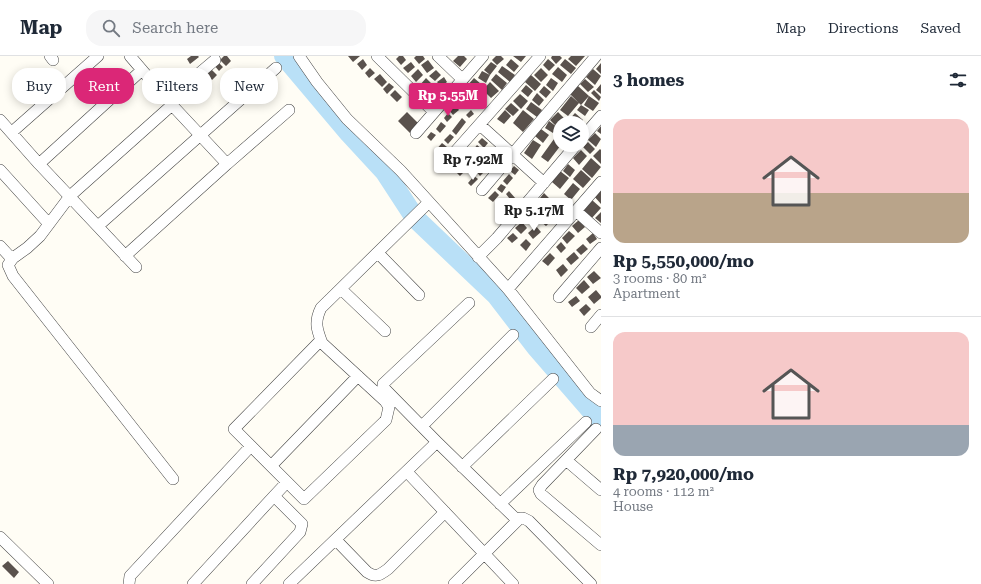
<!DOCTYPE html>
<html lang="en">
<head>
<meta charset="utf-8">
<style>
  :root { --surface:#fff; --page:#f6f6f7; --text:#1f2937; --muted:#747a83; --line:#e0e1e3; --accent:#db2777 }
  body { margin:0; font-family:"Roboto Serif",serif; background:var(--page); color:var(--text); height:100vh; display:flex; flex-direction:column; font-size:15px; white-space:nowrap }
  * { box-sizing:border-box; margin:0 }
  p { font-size:13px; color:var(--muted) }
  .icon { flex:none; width:22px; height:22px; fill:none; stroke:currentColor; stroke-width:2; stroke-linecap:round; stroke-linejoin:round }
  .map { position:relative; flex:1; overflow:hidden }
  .drawer { display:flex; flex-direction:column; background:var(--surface); width:380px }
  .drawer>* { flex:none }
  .banner { position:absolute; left:12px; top:12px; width:380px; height:36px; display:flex; gap:8px }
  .controls { position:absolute; left:553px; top:60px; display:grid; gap:8px }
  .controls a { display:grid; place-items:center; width:36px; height:36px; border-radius:50%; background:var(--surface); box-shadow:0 2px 10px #0003; font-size:20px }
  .price { position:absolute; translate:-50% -34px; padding:0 9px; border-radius:4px; background:#fff; color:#222; font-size:13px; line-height:26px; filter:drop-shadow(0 1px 2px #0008) }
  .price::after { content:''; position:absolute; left:50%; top:24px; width:12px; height:9px; margin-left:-6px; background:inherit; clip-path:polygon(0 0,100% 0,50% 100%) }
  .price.active { background:var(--accent); color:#fff }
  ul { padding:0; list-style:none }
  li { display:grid; align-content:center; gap:8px; height:212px; padding:0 12px }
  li+li { border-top:1px solid var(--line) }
  li span { display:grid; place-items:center; height:124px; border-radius:12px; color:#555 }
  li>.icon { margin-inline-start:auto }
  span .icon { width:72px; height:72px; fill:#fffc; stroke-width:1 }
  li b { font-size:17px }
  h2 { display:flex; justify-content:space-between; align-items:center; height:48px; padding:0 12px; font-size:17px }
  .chip { padding:0 14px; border-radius:16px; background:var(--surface); box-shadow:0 2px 10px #0003; font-size:14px; line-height:36px }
  .chip.active { background:var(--accent); color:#fff }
  header { display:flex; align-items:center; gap:24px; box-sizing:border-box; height:56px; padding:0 20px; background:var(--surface); border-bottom:1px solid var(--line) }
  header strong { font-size:19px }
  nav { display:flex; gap:22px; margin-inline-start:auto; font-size:14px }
  .search { width:280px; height:36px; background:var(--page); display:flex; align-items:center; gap:10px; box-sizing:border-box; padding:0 14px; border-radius:16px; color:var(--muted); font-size:15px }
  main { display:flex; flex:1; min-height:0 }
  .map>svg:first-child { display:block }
</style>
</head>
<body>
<header>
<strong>Map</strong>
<div class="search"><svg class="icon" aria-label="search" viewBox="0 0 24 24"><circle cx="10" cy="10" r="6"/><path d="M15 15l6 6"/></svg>Search here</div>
<nav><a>Map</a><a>Directions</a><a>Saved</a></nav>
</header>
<main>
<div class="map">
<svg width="601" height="528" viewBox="0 0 601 528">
  <rect width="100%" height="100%" fill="#fffdf5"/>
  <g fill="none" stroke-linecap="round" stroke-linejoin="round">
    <path stroke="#b9e0f7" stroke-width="20" d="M284,0L349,77L385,116L415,162L496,239L536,291L601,366"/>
  </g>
  <path fill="#5a524d" d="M191,0H198L199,1L190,8L187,3Z
    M224,0H227L231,5L226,10L220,4Z
    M348,0H360L353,6Z
    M399,0H403L406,4L401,9L396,3Z
    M416,0H423L425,3L419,8L414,2Z
    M458,0H464L467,3L460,11L453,5Z
    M496,0H501L504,3L497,9L492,4Z
    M513,0H526L521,6Z
    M552,0H560L562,2L556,8L551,2Z
    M571,0H585L576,10L568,3Z
    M363,3L367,9L362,14L357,8Z
    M511,3L519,10L514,16L506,9Z
    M548,3L555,9L549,15L543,9Z
    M565,3L576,12L571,18L560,9Z
    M428,4L434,12L427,17L421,9Z
    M218,6L223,11L219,15L214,9Z
    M411,6L415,11L408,17L403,12Z
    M491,6L497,10L490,19L484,14Z
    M601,7V18L596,13Z
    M502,10L515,19L510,26L498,16Z
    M558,11L567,19L562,26L552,18Z
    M370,12L375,17L369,22L365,17Z
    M541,12L548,19L541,26L534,19Z
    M211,13L217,19L212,24L206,17Z
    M418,13L423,19L416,26L411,20Z
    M593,13L601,20L595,29L586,21Z
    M436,14L441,19L435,25L429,20Z
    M482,15L490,19L486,27L478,22Z
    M380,18L387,26L382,31L374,23Z
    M496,18L507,27L502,34L491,24Z
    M531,19L541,28L535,35L525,26Z
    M444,21L447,26L441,31L437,26Z
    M426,22L432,28L426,34L420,29Z
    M474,22L481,28L475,36L467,30Z
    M551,22L558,27L553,35L546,29Z
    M585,23L594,31L588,36L580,28Z
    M490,26L499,35L491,42L483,34Z
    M389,27L394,31L387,38L383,33Z
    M601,28V38L596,34Z
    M434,29L439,34L433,40L428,35Z
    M526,29L533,35L528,41L521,35Z
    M544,30L551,36L546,42L539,36Z
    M578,30L589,40L599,47L593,55L584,49L589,40L581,49L570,38Z
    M395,34L402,41L397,46L390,39Z
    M469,34L473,39L467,43L463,39Z
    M594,34L601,41L599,45L591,37Z
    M537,37L544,44L539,50L532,44Z
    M520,38L528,45L521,53L513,45Z
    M571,40L579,47L568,60L560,54Z
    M481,44L484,47L477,53L474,50Z
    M531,46L542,54L537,61L526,53Z
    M511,47L519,54L513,60L505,53Z
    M455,49L459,54L453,59L449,54Z
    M581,49L589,54L585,60L577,54Z
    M471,54L474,58L469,62L466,59Z
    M505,54L511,60L504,68L497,63Z
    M523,54L534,63L523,76L513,67Z
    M407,56L419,68L410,77L398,65Z
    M558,56L564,62L556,70L550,64Z
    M448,57L452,61L447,66L444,62Z
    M575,57L583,64L581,67H570L568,65Z
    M462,62L466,66L456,79L452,75Z
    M549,65L557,71L553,77L545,72Z
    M441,66L446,70L440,77L436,73Z
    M601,70V78L597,75Z
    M541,73L549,79L543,87L535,80Z
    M431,76L436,79L431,85L427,81Z
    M595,77L601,83L596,91L588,84Z
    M450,78L454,81L448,88L444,84Z
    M482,82L488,87L484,92L478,86Z
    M554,83L561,89L548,106L541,101Z
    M533,84L541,89L532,103L524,97Z
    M588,86L595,93L590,98L583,91Z
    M442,87L447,91L439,101L434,96Z
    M477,89L483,94L478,99L473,94Z
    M496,92L499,95L494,101L490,98Z
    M600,93L601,94V108L593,100Z
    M581,94L587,100L579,109L573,102Z
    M471,98L476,101L470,109L465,106Z
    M487,100L493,105L488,113L481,107Z
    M591,102L601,111L592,122L582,113Z
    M463,107L468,112L460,120L455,115Z
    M568,108L575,114L570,121L563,115Z
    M514,110L519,114L515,119L510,115Z
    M481,111L485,115L480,120L476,115Z
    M581,114L591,123L583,132L573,123Z
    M560,115L569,122L560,133L552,126Z
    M509,118L513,122L507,129L503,125Z
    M474,120L478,123L471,130L468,127Z
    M573,127L580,133L571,144L564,138Z
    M501,128L506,131L502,137L497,133Z
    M601,132V148L593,139Z
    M495,135L499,139L493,146L488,142Z
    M509,135L516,143L512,146L506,138Z
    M544,137L550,143L545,147L540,142Z
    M592,144L601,152L591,163L582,155Z
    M558,146L563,152L557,157L552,151Z
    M537,147L542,151L537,157L531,153Z
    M601,156V167L595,162Z
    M531,157L535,161L529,167L525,162Z
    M547,158L553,163L546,170L540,165Z
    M579,164L585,171L578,177L572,170Z
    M522,166L527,172L521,178L515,172Z
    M536,170L541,176L533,183L528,177Z
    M569,175L575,180L567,188L562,182Z
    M513,177L518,182L512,187L507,182Z
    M593,177L597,183L590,188L586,183Z
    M526,183L531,188L526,195L520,189Z
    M561,186L566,192L561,197L556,191Z
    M583,188L588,193L581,199L576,194Z
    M574,196L579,202L571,209L566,203Z
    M550,197L555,202L548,210L542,205Z
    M563,208L568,214L561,221L556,214Z
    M594,215L601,222L593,228L587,221Z
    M584,224L590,231L582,238L576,232Z
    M596,234L601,240V242L594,248L588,241Z
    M576,240L580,245L572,251L568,246Z
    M586,248L591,253L584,260L579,254Z
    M8,505L19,516L14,522L2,510Z"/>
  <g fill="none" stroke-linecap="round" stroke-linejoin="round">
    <g stroke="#444" stroke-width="12">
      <path id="street" d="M50,0L53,4
        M299,0L317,26L347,63L401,115L508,233L590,337L601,345
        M377,0L434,56
        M438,0L462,23
        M196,20L215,4
        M172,49L70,140L40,180L27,192L13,202L8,209L13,220L173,423
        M0,64L39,108L136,211
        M480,69L544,127
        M12,76L98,0
        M416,77L483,0
        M582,82L601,60
        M447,105L540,0
        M39,108L142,14
        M227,108L289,54
        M0,114L49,168
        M482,134L596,0
        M576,155L601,177
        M98,170L276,12
        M0,190L12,203
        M378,197L419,239
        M125,200L227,108L172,49L130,0
        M478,201L497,182L576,89
        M341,233L385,275
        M508,233L601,126
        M559,241L601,192
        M469,247L383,328V331L437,386L517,464
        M591,271L601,259
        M321,284L234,373L304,443L386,364L389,351L385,345L322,287C317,274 314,266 321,252L429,146
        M422,370L513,279
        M596,373L542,429L539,434L541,438L601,489
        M566,404L601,434
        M271,410L358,320
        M462,411L553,323
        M407,416L513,528
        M500,448L586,366
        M0,481L48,528
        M336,484L367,516C376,522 380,519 388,513L445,456
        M129,528L130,520L251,390
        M193,528L274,440
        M252,528L300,476L302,468L274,440L287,426
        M289,528L437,386
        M454,528L520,462H523L529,465L591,528"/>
    </g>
    <use href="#street" stroke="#fff" stroke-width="11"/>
  </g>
</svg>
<div class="controls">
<a><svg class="icon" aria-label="layers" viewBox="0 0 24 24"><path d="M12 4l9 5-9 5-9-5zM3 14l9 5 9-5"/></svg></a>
</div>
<b class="price active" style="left:448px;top:61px">Rp 5.55M</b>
<b class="price" style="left:473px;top:125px">Rp 7.92M</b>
<b class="price" style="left:534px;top:176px">Rp 5.17M</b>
<div class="banner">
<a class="chip">Buy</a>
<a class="chip active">Rent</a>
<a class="chip">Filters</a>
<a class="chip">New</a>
</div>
</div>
<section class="drawer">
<h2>3 homes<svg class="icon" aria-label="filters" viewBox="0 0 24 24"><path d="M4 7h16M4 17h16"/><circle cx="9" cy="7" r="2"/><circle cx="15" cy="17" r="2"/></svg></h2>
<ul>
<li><span style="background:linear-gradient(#f6c9c9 60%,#b9a48a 0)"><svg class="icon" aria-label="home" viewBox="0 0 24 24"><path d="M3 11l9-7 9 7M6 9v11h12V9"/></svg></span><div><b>Rp 5,550,000/mo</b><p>3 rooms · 80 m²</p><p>Apartment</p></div></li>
<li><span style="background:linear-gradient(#f6c9c9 75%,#9aa5b1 0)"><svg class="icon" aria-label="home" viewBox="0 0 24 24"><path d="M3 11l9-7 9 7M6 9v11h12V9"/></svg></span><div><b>Rp 7,920,000/mo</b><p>4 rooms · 112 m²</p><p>House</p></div></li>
</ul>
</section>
</main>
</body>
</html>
